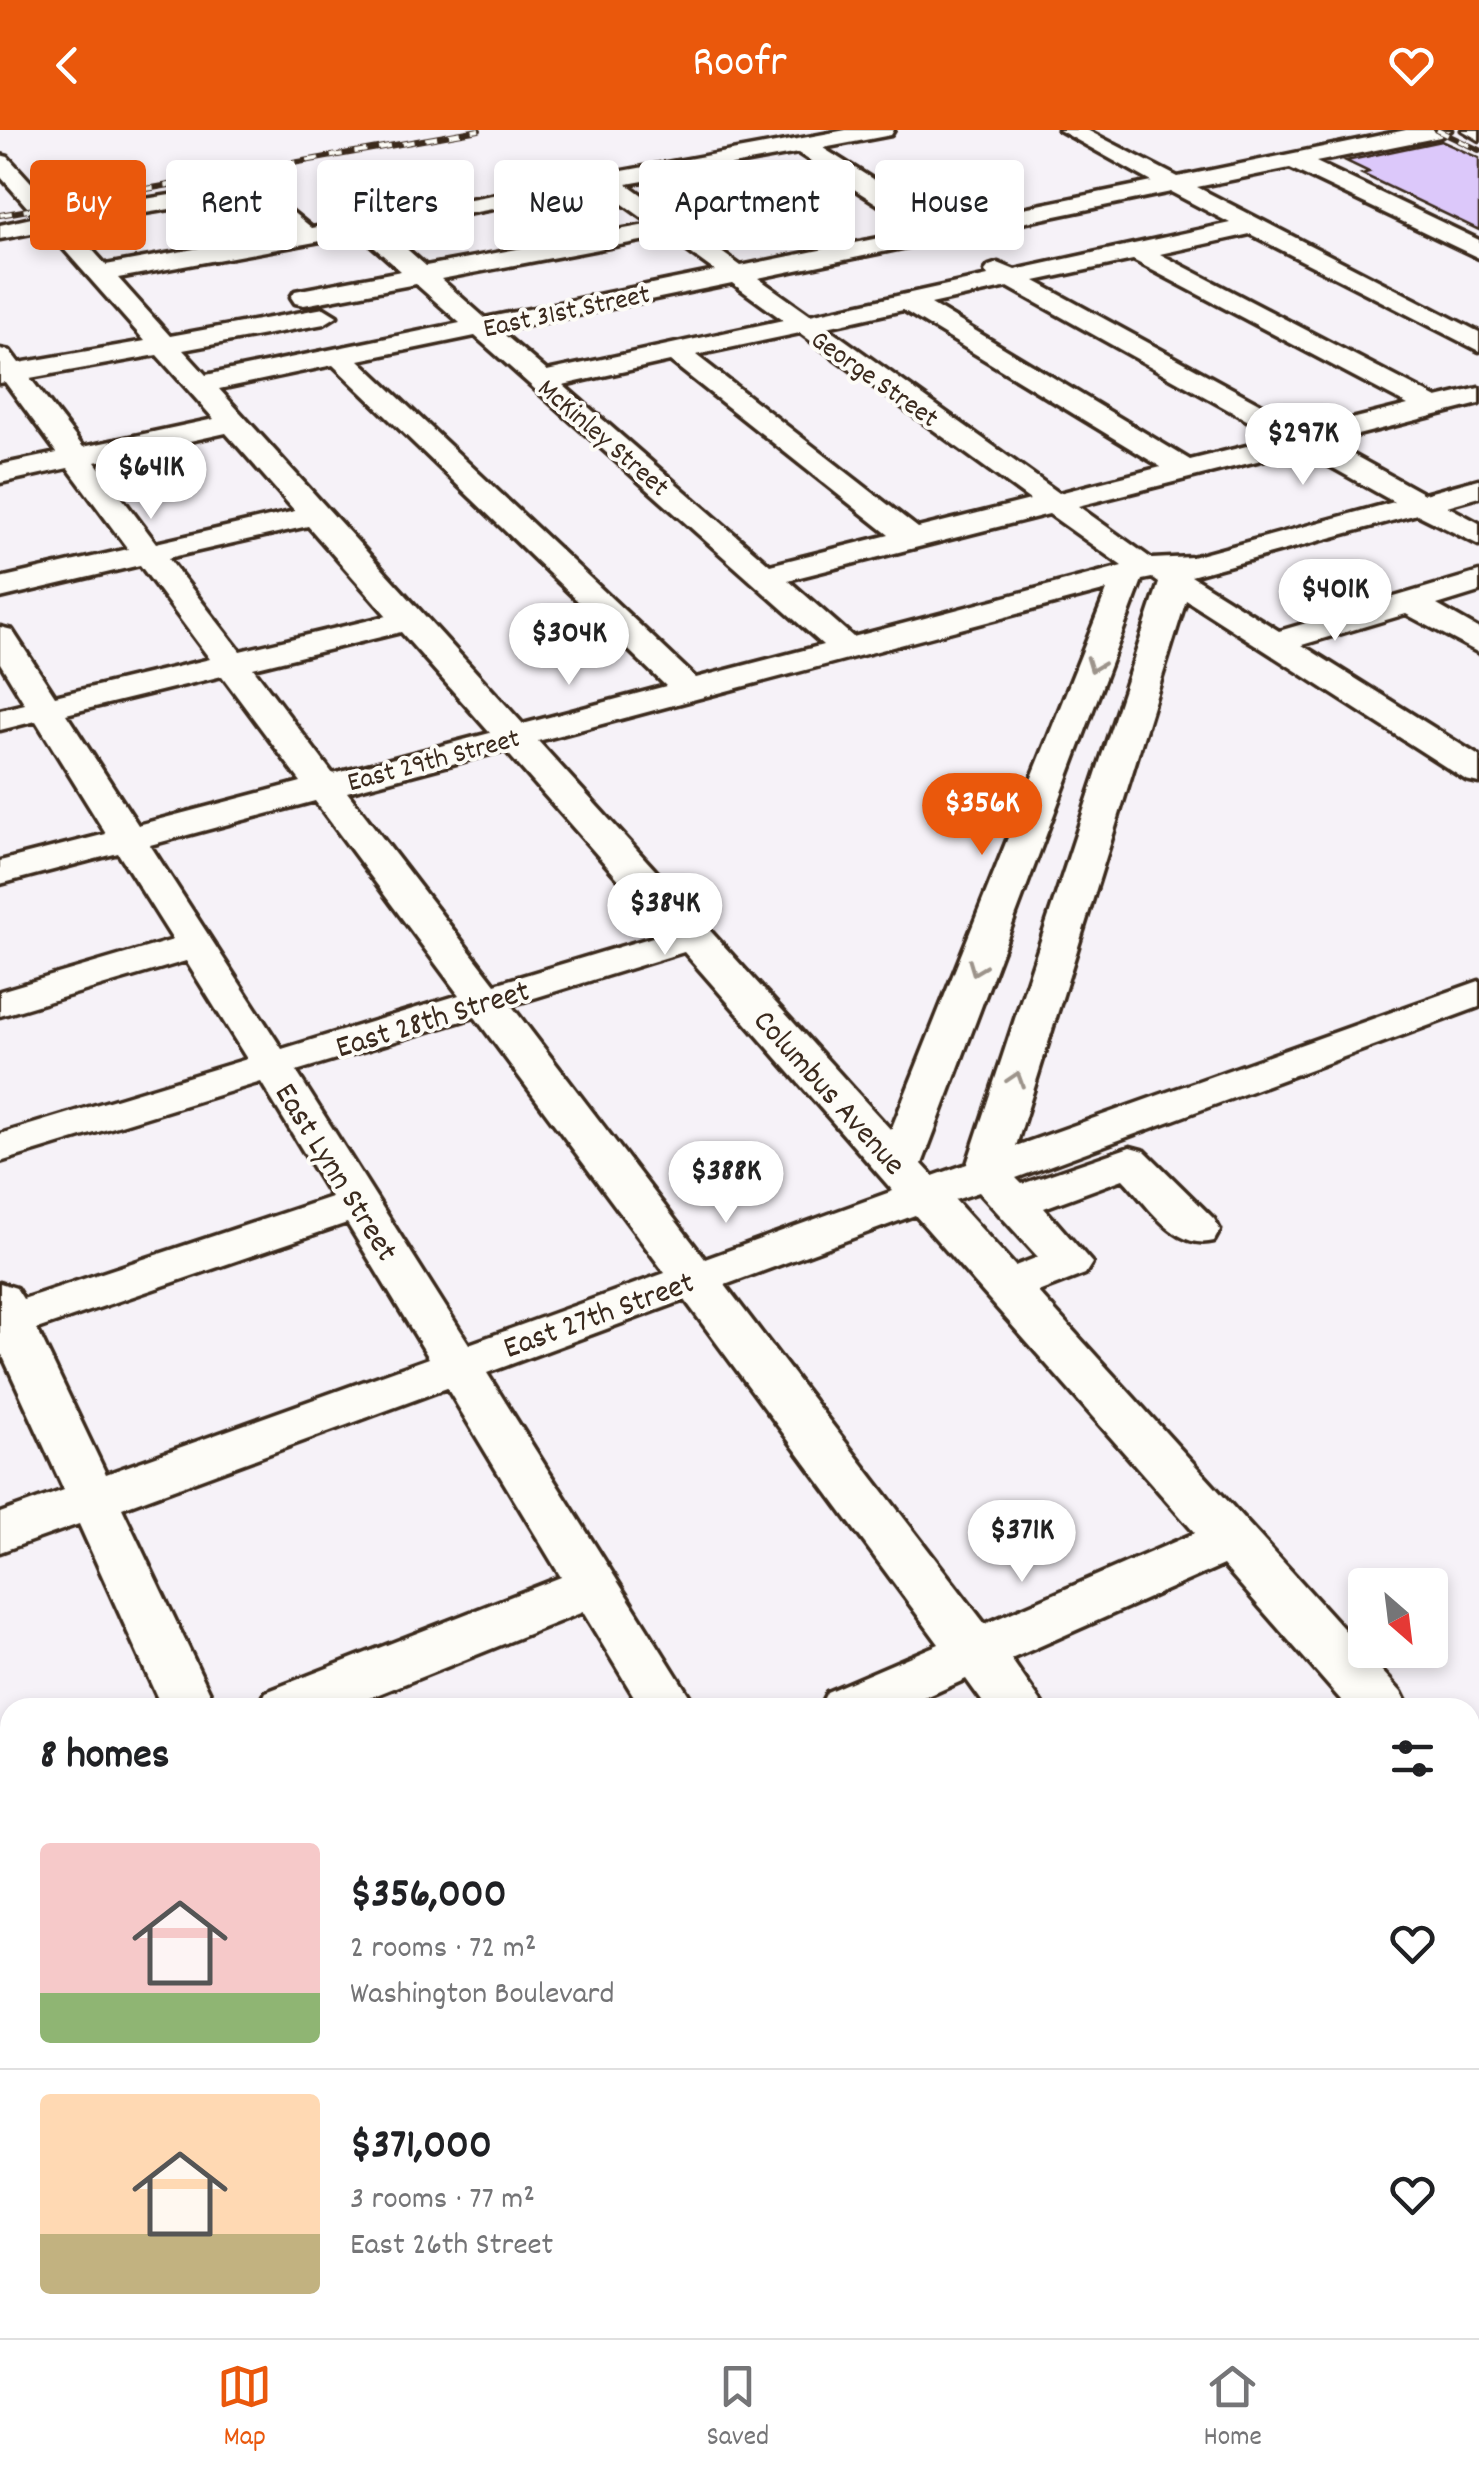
<!DOCTYPE html>
<html lang="en">
<head>
<meta charset="utf-8">
<style>
  :root { --surface:#fff; --page:#f6f6f6; --text:#202124; --muted:#757577; --line:#e0e0e0; --accent:#ea580c }
  body { margin:0; font-family:Dekko,sans-serif; background:var(--page); color:var(--text); height:100vh; display:flex; flex-direction:column; font-size:38px; white-space:nowrap }
  * { box-sizing:border-box; margin:0 }
  p { font-size:32px; color:var(--muted) }
  .icon { flex:none; width:55px; height:55px; fill:none; stroke:currentColor; stroke-width:2; stroke-linecap:round; stroke-linejoin:round }
  .map { position:relative; flex:1; overflow:hidden }
  .side { position:absolute; left:0px; top:1568px; width:1480px; height:642px; display:flex; flex-direction:column; background:var(--surface); border-radius:30px 30px 0 0; box-shadow:0 5px 15px #0003 }
  .side>* { flex:none }
  .hud { position:absolute; left:30px; top:30px; width:1420px; height:90px; display:flex; gap:20px }
  .needle { width:65px; rotate:152deg }
  .fabs { position:absolute; left:1348px; top:1438px; display:grid; gap:20px }
  .fabs a { display:grid; place-items:center; width:100px; height:100px; border-radius:10px; background:var(--surface); box-shadow:0 5px 15px #0003; font-size:50px }
  .price { position:absolute; translate:-50% -85px; padding:0 22px; border-radius:35px; background:#fff; color:#222; font-size:32px; line-height:65px; filter:drop-shadow(0 2px 5px #0008) }
  .price::after { content:''; position:absolute; left:50%; top:60px; width:30px; height:22px; margin-left:-15px; background:inherit; clip-path:polygon(0 0,100% 0,50% 100%) }
  .price.active { background:var(--accent); color:#fff }
  ul { padding:0; list-style:none }
  li { display:flex; align-items:center; gap:30px; height:250px; padding:0 40px }
  li+li { border-top:2px solid var(--line) }
  li span { display:grid; place-items:center; flex:none; width:280px; height:200px; border-radius:10px; color:#555 }
  li>.icon { margin-inline-start:auto }
  span .icon { width:120px; height:120px; fill:#fffc; stroke-width:1 }
  li b { font-size:42px }
  h2 { display:flex; justify-content:space-between; align-items:center; height:120px; padding:0 40px; font-size:42px }
  .pill { padding:0 35px; border-radius:10px; background:var(--surface); box-shadow:0 5px 15px #0003; font-size:35px; line-height:90px }
  .pill.active { background:var(--accent); color:#fff }
  header { display:flex; justify-content:space-between; align-items:center; height:130px; padding:0 40px; background:var(--accent); color:#fff; font-size:45px; font-weight:600 }
  .dock { display:flex; justify-content:space-around; align-items:center; height:140px; border-top:2px solid var(--line); background:var(--surface); font-size:28px; color:var(--muted) }
  .dock a { display:grid; justify-items:center; gap:5px }
  .dock .active { color:var(--accent) }
  .map>svg:first-child { display:block }
</style>
</head>
<body>
<header><svg class="icon" aria-label="back" viewBox="0 0 24 24"><path d="M15 5l-7 7 7 7"/></svg>Roofr<svg class="icon" aria-label="heart" viewBox="0 0 24 24"><path d="M12 20l-8-8c-3-5 5-10 8-4 3-6 11-1 8 4z"/></svg></header>
<div class="map">
<svg width="1479" height="2208" viewBox="0 0 1479 2208">
  <rect width="100%" height="100%" fill="#f6f2f8"/>
  <filter id="ink" filterUnits="userSpaceOnUse"><feTurbulence type="fractalNoise" baseFrequency=".01" numOctaves="2"/><feDisplacementMap in="SourceGraphic" scale="20" xChannelSelector="R" yChannelSelector="G"/><feConvolveMatrix kernelMatrix="1 2 1 2 8 2 1 2 1" color-interpolation-filters="sRGB"/></filter>
  <g filter="url(#ink)">
    <path fill="#dcc8fa" stroke="#3b2a1e" stroke-width="2.5" d="M1441,11L1479,28V100L1362,44L1369,42L1346,31Z"/>
    <g fill="none" stroke-linecap="round" stroke-linejoin="round">
      <path stroke="#d1cacc" stroke-width="26" stroke-dasharray="26 12" stroke-linecap="butt" d="M119,102L134,99"/>
      <g stroke="#3b2a1e" stroke-width="7">
        <path id="minor" d="M846,0H894L891,5L823,18L944,94L1152,52L1059,0H1087L1178,47L1406,0H1451L1440,7L1316,32L1479,110V128L1290,38L1197,57L1479,202V221L1250,104L1160,124L1437,268L1479,258V274L1330,312L1424,364L1479,349V367L1447,376L1479,393V415L1417,384L1191,446L1279,501L1479,442V462L1437,475L1479,499V523L1406,484L1302,515L1479,626V653L1466,650L1186,470L1016,1016L1479,851V877L1016,1048L1022,1054L1130,1017L1145,1021L1214,1089L1220,1100L1214,1111C1175,1121 1148,1075 1123,1049L1044,1078L1092,1133L1085,1144L1038,1162L1401,1562L1409,1578H1348L1223,1435L1011,1529L1045,1578H987L966,1549L902,1578H819L827,1562L939,1514L685,1170L487,1243L697,1578H641L583,1482L344,1578H258L266,1562L561,1447L447,1258L122,1378L217,1578H162L79,1394L0,1422V1383L64,1360L0,1220V1153L16,1158L23,1169L331,1067L261,952L0,1032V1004L247,929L186,831L0,886V861L173,810L118,723L0,754V731L106,704L36,591L0,600V580L25,574L0,533V497L12,500L55,566L210,529L140,435L0,468V448L128,419L68,338L0,353V335L57,323L5,252L0,253V219L10,221L19,233L145,211L47,100L0,109V95L36,87L0,46V25L8,27L59,83L250,52L258,54L312,98ZM798,23L918,100L741,136L627,54ZM602,59L651,94L426,136L384,99ZM1171,62L1230,93L1015,140L998,133L989,136L985,141L988,146L810,185L758,148ZM245,67L287,102L106,135L70,95ZM359,104L401,141L295,161L291,167L295,173L304,175L416,154L460,193L206,245L183,220L324,194L337,186L324,178L170,206L118,148ZM667,106L715,141L485,188L441,149ZM1133,130L1408,275L1308,300L1035,151ZM732,153L783,190L547,241L500,201ZM1008,157L1279,308L1190,330L931,174ZM903,180L1161,337L1059,363L827,197ZM800,203L1030,370L918,398L696,225ZM475,206L823,515L696,548L359,230ZM157,225L214,289L83,317L30,248ZM670,231L889,405L770,435L563,255ZM333,235L666,556L523,594L219,259ZM226,303L295,381L156,413L95,332ZM1301,320L1394,372L1192,427L1152,429L1078,376ZM1049,384L1122,436L853,507L788,450ZM308,396L387,486L240,521L168,428ZM1152,448L1159,453L967,1034L933,1046L922,1034L1142,450ZM1107,460L891,1000L538,611ZM401,502L490,603L333,644L253,538ZM222,546L301,652L138,695L66,584ZM505,620L666,803L495,854L347,662ZM315,671L459,865L282,919L150,715ZM684,822L893,1061L705,1129L511,875ZM475,887L665,1143L469,1214L296,941ZM979,1062L1038,1127L1015,1136L955,1070ZM915,1085L1195,1403L985,1494L725,1155ZM347,1093L429,1228L106,1344L37,1199Z
          M1462,0H1479V10Z
          M1470,1651L1479,1654V1710L1470,1707Z
          M10,1662V1710L0,1714V1666Z
          M416,2200H487L483,2208H412Z
          M571,2200H644L648,2208H575Z
          M738,2200H807L803,2208H734Z
          M1029,2200H1098L1102,2208H1033Z"/>
      </g>
      <use href="#minor" fill="#fdfcf7" fill-rule="evenodd"/>
      <g stroke="#3b2a1e" stroke-width="6">
        <path id="rail" d="M1437,0L1479,20
          M0,85L479,0"/>
      </g>
      <use href="#rail" stroke="#fdfcf7" stroke-width="4" stroke-dasharray="12" stroke-linecap="butt"/>
    </g>
    <defs><path id="oneway-chevron" d="M-2-3.5L2.5 0L-2 3.5" fill="none" stroke-width="1.6" stroke-linecap="round" stroke-linejoin="round" transform="scale(2.5)"/></defs>
    <g stroke="#9c938a">
      <use href="#oneway-chevron" transform="translate(1094 535) rotate(111)"/>
      <use href="#oneway-chevron" transform="translate(976 838) rotate(111)"/>
      <use href="#oneway-chevron" transform="translate(1016 949) rotate(-72)"/>
    </g>
  </g>
  <g text-anchor="middle" stroke-width="8" stroke-linejoin="round" paint-order="stroke">
    <g font-size="28" fill="#3b2a1e" stroke="#fdfcf7">
      <text transform="translate(566 179) rotate(-12)" y="10">East 31st Street</text>
      <text transform="translate(876 247) rotate(35)" y="10">George Street</text>
      <text transform="translate(605 306) rotate(41)" y="10">McKinley Street</text>
      <text transform="translate(433 628) rotate(-15)" y="10">East 29th Street</text>
    </g>
    <g font-size="32" fill="#3b2a1e" stroke="#fdfcf7">
      <text transform="translate(432 887) rotate(-17)" y="11">East 28th Street</text>
      <text transform="translate(831 961) rotate(48)" y="11">Columbus Avenue</text>
      <text transform="translate(338 1041) rotate(58)" y="11">East Lynn Street</text>
      <text transform="translate(598 1183) rotate(-20)" y="11">East 27th Street</text>
    </g>
  </g>
</svg>
<div class="fabs">
<a><svg class="needle" viewBox="-14 -14 28 28"><path d="M0-13l5 13h-10z" fill="#e53935"/><path d="M0 13l5-13h-10z" fill="#757577"/></svg></a>
</div>
<b class="price" style="left:1303px;top:358px">$297K</b>
<b class="price" style="left:151px;top:392px">$641K</b>
<b class="price" style="left:1335px;top:514px">$401K</b>
<b class="price" style="left:569px;top:558px">$304K</b>
<b class="price active" style="left:982px;top:728px">$356K</b>
<b class="price" style="left:665px;top:828px">$384K</b>
<b class="price" style="left:726px;top:1096px">$388K</b>
<b class="price" style="left:1022px;top:1455px">$371K</b>
<div class="hud">
<a class="pill active">Buy</a>
<a class="pill">Rent</a>
<a class="pill">Filters</a>
<a class="pill">New</a>
<a class="pill">Apartment</a>
<a class="pill">House</a>
</div>
<section class="side">
<h2>8 homes<svg class="icon" aria-label="filters" viewBox="0 0 24 24"><path d="M4 7h16M4 17h16"/><circle cx="9" cy="7" r="2"/><circle cx="15" cy="17" r="2"/></svg></h2>
<ul>
<li><span style="background:linear-gradient(#f6c9c9 75%,#8fb573 0)"><svg class="icon" aria-label="home" viewBox="0 0 24 24"><path d="M3 11l9-7 9 7M6 9v11h12V9"/></svg></span><div><b>$356,000</b><p>2 rooms · 72 m²</p><p>Washington Boulevard</p></div><svg class="icon" aria-label="heart" viewBox="0 0 24 24"><path d="M12 20l-8-8c-3-5 5-10 8-4 3-6 11-1 8 4z"/></svg></li>
<li><span style="background:linear-gradient(#ffd9b3 70%,#c2b280 0)"><svg class="icon" aria-label="home" viewBox="0 0 24 24"><path d="M3 11l9-7 9 7M6 9v11h12V9"/></svg></span><div><b>$371,000</b><p>3 rooms · 77 m²</p><p>East 26th Street</p></div><svg class="icon" aria-label="heart" viewBox="0 0 24 24"><path d="M12 20l-8-8c-3-5 5-10 8-4 3-6 11-1 8 4z"/></svg></li>
</ul>
</section>
</div>
<nav class="dock">
<a class="active"><svg class="icon" aria-label="map" viewBox="0 0 24 24"><path d="M3 6l6-2 6 2 6-2v14l-6 2-6-2-6 2zM9 4v14M15 6v14"/></svg>Map</a>
<a><svg class="icon" aria-label="saved" viewBox="0 0 24 24"><path d="M7 4h10v16l-5-4-5 4z"/></svg>Saved</a>
<a><svg class="icon" aria-label="home" viewBox="0 0 24 24"><path d="M3 11l9-7 9 7M6 9v11h12V9"/></svg>Home</a>
</nav>
</body>
</html>
